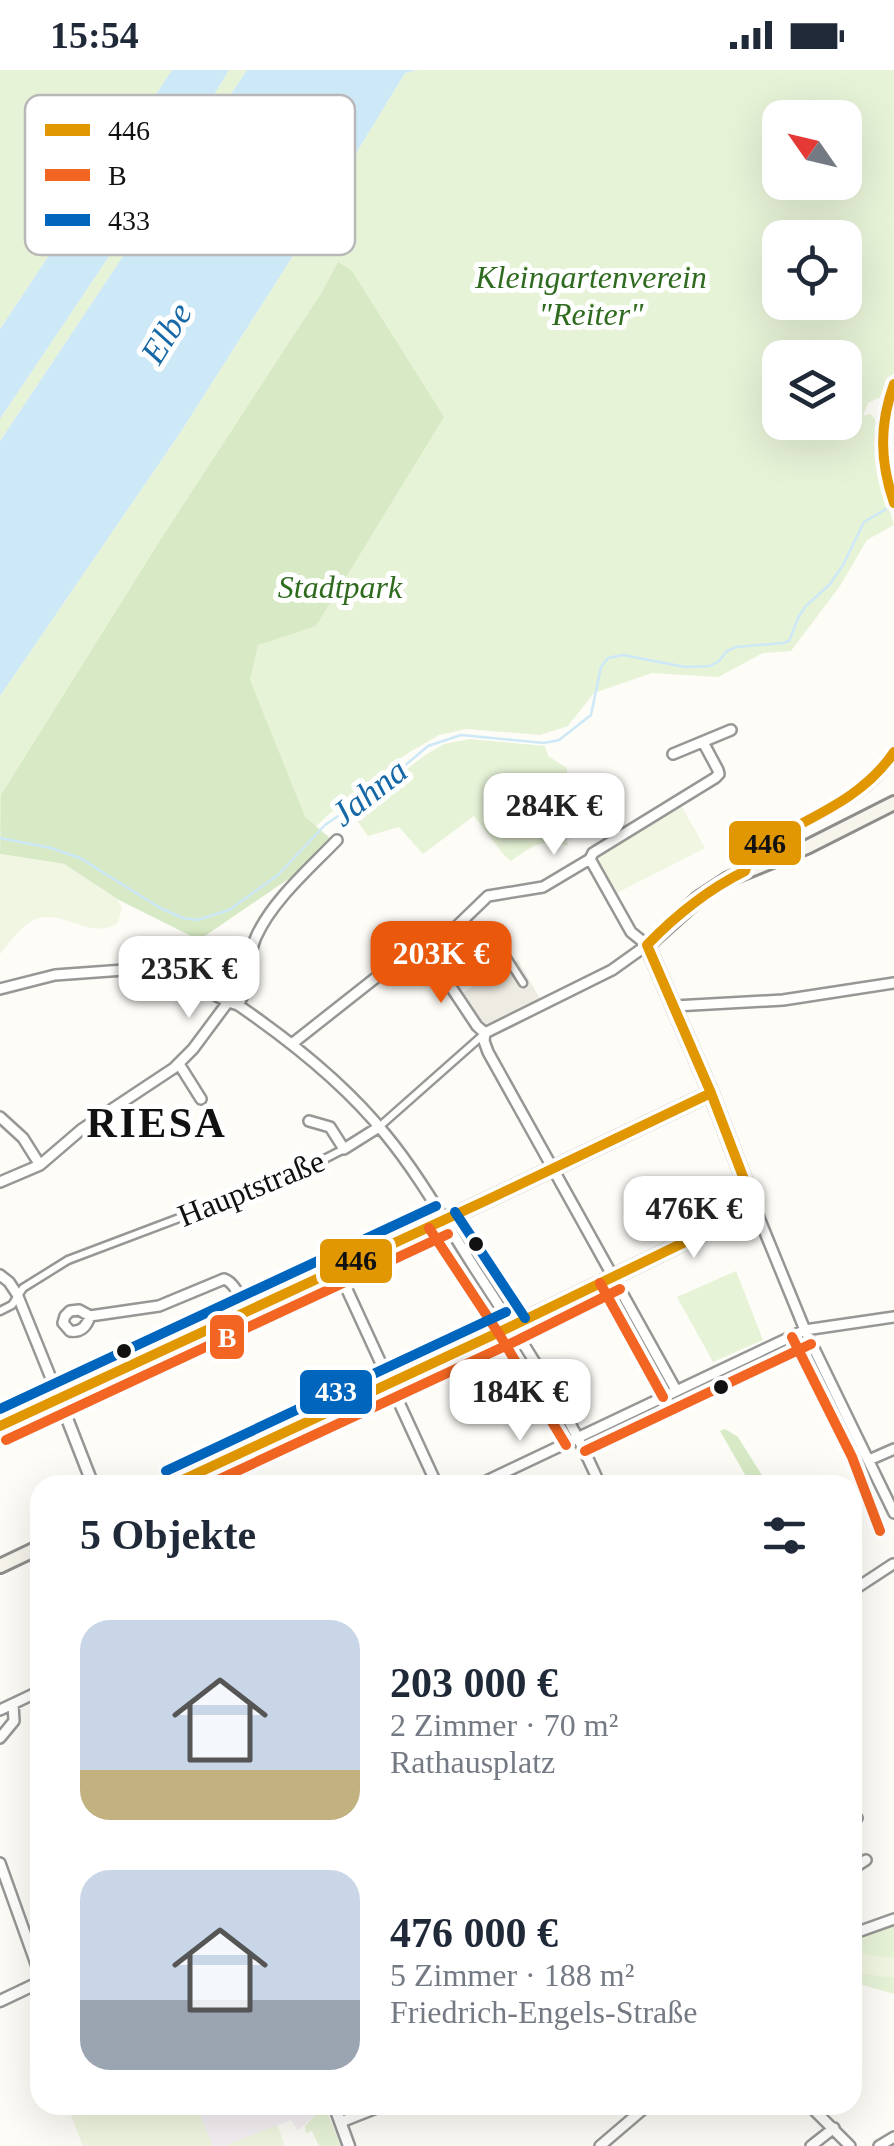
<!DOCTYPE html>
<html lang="de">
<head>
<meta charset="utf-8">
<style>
  :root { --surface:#fff; --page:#f6f6f7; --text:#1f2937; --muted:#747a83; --accent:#ea580c }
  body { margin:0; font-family:"Times New Roman",serif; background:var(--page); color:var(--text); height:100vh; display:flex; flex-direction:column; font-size:38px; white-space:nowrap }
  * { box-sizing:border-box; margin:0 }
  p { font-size:32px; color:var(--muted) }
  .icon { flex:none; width:55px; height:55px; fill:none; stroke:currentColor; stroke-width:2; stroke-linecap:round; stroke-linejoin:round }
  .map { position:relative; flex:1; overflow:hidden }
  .sheet { position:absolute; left:30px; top:1405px; width:832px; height:640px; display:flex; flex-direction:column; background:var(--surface); border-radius:30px; box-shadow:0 10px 40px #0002 }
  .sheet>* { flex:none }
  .needle { width:65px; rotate:304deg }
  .buttons { position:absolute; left:762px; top:30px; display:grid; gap:20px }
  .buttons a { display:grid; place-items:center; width:100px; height:100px; border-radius:20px; background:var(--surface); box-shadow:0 10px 40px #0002; font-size:50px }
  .price { position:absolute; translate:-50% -85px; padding:0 22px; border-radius:20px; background:#fff; color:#222; font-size:32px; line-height:65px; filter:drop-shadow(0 2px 5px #0008) }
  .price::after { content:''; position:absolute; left:50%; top:60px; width:30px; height:22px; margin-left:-15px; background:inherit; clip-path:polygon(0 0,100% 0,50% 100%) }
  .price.selected { background:var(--accent); color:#fff }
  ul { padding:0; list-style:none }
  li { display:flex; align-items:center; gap:30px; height:250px; padding:0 50px }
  li span { display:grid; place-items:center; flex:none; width:280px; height:200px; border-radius:30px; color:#555 }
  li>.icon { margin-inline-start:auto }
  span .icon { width:120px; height:120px; fill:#fffc; stroke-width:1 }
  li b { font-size:42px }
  h2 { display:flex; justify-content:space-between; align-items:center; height:120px; padding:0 50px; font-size:42px }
  .status { display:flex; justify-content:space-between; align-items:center; height:70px; padding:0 50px; background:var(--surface); direction:ltr }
  .status svg { height:28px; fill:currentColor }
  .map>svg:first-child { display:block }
</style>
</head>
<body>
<div class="status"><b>15:54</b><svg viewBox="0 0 49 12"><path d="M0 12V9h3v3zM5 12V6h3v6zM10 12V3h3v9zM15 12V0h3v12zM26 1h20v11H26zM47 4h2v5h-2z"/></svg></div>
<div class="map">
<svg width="894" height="2076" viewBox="0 0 894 2076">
  <rect width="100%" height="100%" fill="#fdfcf7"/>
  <path fill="#f5f0f3" d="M196,2035H313L316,2044L298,2060L291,2050L224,2076H213Z"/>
  <path fill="#e7f3d7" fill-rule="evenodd" d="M0,0H172L0,259Z
    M229,0H247L0,371V349L185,73Z
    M417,0H894V303L881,327L868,333L863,346L870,344L875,349L876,391L894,455L867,470L840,516L791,581L763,583L718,607L652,603L594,623L568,656L540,665L467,659L439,665L405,685L329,744L245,824L0,761V626L180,363L305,167L405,3ZM780,48H845V112H780ZM780,168H845V232H780ZM780,288H845V352H780Z
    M470,669L545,676L548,686L567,698L565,762L568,776C540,768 533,776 511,791L503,784L474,746L423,784L399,757L368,766L350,741L427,684L444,674Z
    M736,1201L763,1270L713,1292L677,1227Z
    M894,1852V1924L853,1912L852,1868Z
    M313,2035H324L341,2076H319L312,2061L306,2063L305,2056L316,2044Z"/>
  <path fill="#d8eac5" d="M338,192L352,201L444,347L316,556L258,575L250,610L305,747L330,768L306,797L199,870L117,829L64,794L0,784L1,725L161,469L322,222Z
    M725,1359L738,1367L768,1415H751L720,1361Z"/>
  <path fill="#f0f6e1" d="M681,735L705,778L617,823L596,785Z
    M0,784L64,794L117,829L122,838L118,853C88,873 57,831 27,854C17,862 8,874 0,884Z
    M861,1884L894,1888V1908L858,1903Z
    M67,2035H196L213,2076H83Z
    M277,2055L285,2076H224Z"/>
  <path fill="#edebe2" d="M518,890L540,929L484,959L462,923Z"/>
  <path fill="#cde8f7" d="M172,0H229L185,73L0,349V259Z
    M247,0H417L405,3L305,167L180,363L0,626V371Z"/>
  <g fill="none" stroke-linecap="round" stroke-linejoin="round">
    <path stroke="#cde8f7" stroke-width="2.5" d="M0,768L51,778L80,788L160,838L183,848L197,850L229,840L278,805L325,755L376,720L428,676L461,665L544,673L559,670L591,645L601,597L608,588L623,585L685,597L710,596L719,591L727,581L736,577L783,573L789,571L799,546L806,536L830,514L843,495L864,452L893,435"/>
    <g stroke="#979795" stroke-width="11">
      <path id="pedestrian" d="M493,866L523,913
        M379,1057L483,965
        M0,1241L12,1235L23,1218L68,1190L293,1105L344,1079"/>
    </g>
    <g stroke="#979795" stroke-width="14">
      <path id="minor" d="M673,684L731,660
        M430,882L488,826L543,817L590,789L593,783L715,708L719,704L718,700L703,672
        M0,919L55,905L165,897C191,906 212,928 238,935C292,972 345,1014 386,1065C423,1110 451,1163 483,1211C526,1277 569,1343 600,1415
        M238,935C251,914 246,889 256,867C272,831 309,799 337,770
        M675,936L783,930L894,913
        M485,963L484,971L488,982L676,1320
        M485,963L612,900L647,875L631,862L590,789
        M293,973L421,872L477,956L485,963
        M179,994L201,1029
        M0,1047L23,1068L40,1095
        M309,1051L330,1057L344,1079L379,1057
        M0,1112L40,1095L82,1059L174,998L193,979L228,932
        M755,1138L805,1260L894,1443
        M338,1200L437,1415
        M0,1205L9,1212L17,1224L59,1328
        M90,1246C87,1256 81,1263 70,1261L63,1253L65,1246L70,1241L79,1240L90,1246L159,1236L224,1209C236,1213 241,1231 247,1241
        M869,1390L894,1379
        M478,1415L805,1260L894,1247
        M852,1521L893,1494
        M0,1640L40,1621
        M0,1668L14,1651L13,1634
        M852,1750L857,1748
        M0,1793L40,1905
        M852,1799L866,1790
        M852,1864L894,1849
        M809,2035L850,2076
        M341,2052L384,2035
        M600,2076L648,2035
        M811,2076L834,2058
        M879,2076L894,2067"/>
    </g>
    <g stroke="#979795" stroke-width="15">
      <path id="tertiary" d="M894,314C877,355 879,392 894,433
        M745,801L750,785L758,777C803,748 867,732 894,682
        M59,1328L93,1415
        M0,1931L40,1912
        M334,2035L349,2076"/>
    </g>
    <g stroke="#8e8d8b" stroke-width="18">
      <path id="secondary" d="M0,1356L487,1130L711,1023
        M172,1415L512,1256L755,1138L711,1023L647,875L699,828L728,809L807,777L894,733
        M0,1496L40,1477"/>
    </g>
    <use href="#pedestrian" stroke="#fffffe" stroke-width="6"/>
    <use href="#minor" stroke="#fffffe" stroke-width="9"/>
    <use href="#tertiary" stroke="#fffffe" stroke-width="10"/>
    <use href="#secondary" stroke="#f6f4eb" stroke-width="12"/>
    <g stroke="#fff" stroke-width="18">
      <path id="bus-1" d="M894,314C879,355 880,392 894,433
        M647,875C676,845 707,820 745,801L750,785L758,777C807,748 861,731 894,682
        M647,875L711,1023L755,1138
        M0,1356L487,1130L711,1023
        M172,1415L512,1256L755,1138"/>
    </g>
    <g stroke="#fff" stroke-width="18">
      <path id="bus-2" d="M429,1158L499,1264L566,1375
        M600,1213L663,1327
        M792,1267L852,1387L880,1461
        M6,1370L448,1164
        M585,1381L811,1274
        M207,1415L518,1270L620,1219"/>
    </g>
    <g stroke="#fff" stroke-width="18">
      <path id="bus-3" d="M455,1142L525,1248
        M0,1339L436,1136
        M166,1401L506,1242"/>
    </g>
    <use href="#bus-1" stroke="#e09702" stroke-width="10"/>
    <use href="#bus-2" stroke="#f26522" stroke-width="10"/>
    <use href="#bus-3" stroke="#0065bd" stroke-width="10"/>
  </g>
  <g fill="#111" stroke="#fff" stroke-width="4">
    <circle cx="476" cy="1174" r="9"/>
    <circle cx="124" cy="1281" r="9"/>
    <circle cx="721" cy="1317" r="9"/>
  </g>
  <g text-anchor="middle" stroke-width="10" stroke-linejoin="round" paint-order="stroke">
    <g font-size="32" font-style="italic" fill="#2f6b1f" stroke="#fff">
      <text x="591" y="218">Kleingartenverein<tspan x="591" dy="37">"Reiter"</tspan></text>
      <text x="340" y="528">Stadtpark</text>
    </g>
    <g font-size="32" fill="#111" stroke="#fff">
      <text transform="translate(251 1118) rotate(-22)" y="11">Hauptstraße</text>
    </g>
    <g font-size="35" font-style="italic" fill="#1768a6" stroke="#fff">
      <text transform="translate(166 263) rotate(-58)" y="12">Elbe</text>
      <text transform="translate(369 722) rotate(-38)" y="12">Jahna</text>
    </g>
    <g font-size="42" font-weight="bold" letter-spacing="2.5" fill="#111" stroke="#fff">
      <text x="157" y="1067">RIESA</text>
    </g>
  </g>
  <rect x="25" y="25" width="330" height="160" rx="15" fill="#fff" stroke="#b8b8b8" stroke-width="2.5"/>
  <rect x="45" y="54" width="45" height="12" fill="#e09702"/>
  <rect x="45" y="99" width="45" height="12" fill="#f26522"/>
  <rect x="45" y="144" width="45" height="12" fill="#0065bd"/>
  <g font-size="28" fill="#111">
    <text x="108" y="70">446</text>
    <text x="108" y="115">B</text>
    <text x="108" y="160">433</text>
  </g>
  <g stroke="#fff" stroke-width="4">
    <rect x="727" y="749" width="76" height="48" rx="10" fill="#e09702"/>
    <rect x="318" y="1167" width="76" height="48" rx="10" fill="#e09702"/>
    <rect x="208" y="1243" width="38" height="48" rx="10" fill="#f26522"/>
    <rect x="298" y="1298" width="76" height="48" rx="10" fill="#0065bd"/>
  </g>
  <g font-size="28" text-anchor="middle" font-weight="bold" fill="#fff">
    <text x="227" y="1277">B</text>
    <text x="336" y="1331">433</text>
  </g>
  <g font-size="28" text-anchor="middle" font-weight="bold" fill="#111">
    <text x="765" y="783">446</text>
    <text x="356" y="1200">446</text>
  </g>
</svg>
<div class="buttons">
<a><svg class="needle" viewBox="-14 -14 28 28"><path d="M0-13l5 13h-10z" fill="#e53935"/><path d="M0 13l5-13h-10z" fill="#747a83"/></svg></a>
<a><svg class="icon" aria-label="locate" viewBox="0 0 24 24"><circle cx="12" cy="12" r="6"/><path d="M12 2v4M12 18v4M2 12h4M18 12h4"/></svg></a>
<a><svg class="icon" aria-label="layers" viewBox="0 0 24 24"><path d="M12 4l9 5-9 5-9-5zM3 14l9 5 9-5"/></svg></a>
</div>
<b class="price" style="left:554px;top:788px">284K €</b>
<b class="price selected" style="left:441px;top:936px">203K €</b>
<b class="price" style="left:189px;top:951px">235K €</b>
<b class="price" style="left:694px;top:1191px">476K €</b>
<b class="price" style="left:520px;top:1374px">184K €</b>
<section class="sheet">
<h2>5 Objekte<svg class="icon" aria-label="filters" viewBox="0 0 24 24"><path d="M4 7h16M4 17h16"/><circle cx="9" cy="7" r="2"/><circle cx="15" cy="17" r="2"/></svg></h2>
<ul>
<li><span style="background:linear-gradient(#c9d6e8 75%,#c2b280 0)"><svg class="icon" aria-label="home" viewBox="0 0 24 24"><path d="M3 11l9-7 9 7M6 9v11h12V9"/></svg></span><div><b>203 000 €</b><p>2 Zimmer · 70 m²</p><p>Rathausplatz</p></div></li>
<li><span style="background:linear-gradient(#c9d6e8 65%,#9aa5b1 0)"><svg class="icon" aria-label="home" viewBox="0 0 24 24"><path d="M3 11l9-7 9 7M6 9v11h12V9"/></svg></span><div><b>476 000 €</b><p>5 Zimmer · 188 m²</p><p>Friedrich-Engels-Straße</p></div></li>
</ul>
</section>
</div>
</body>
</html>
